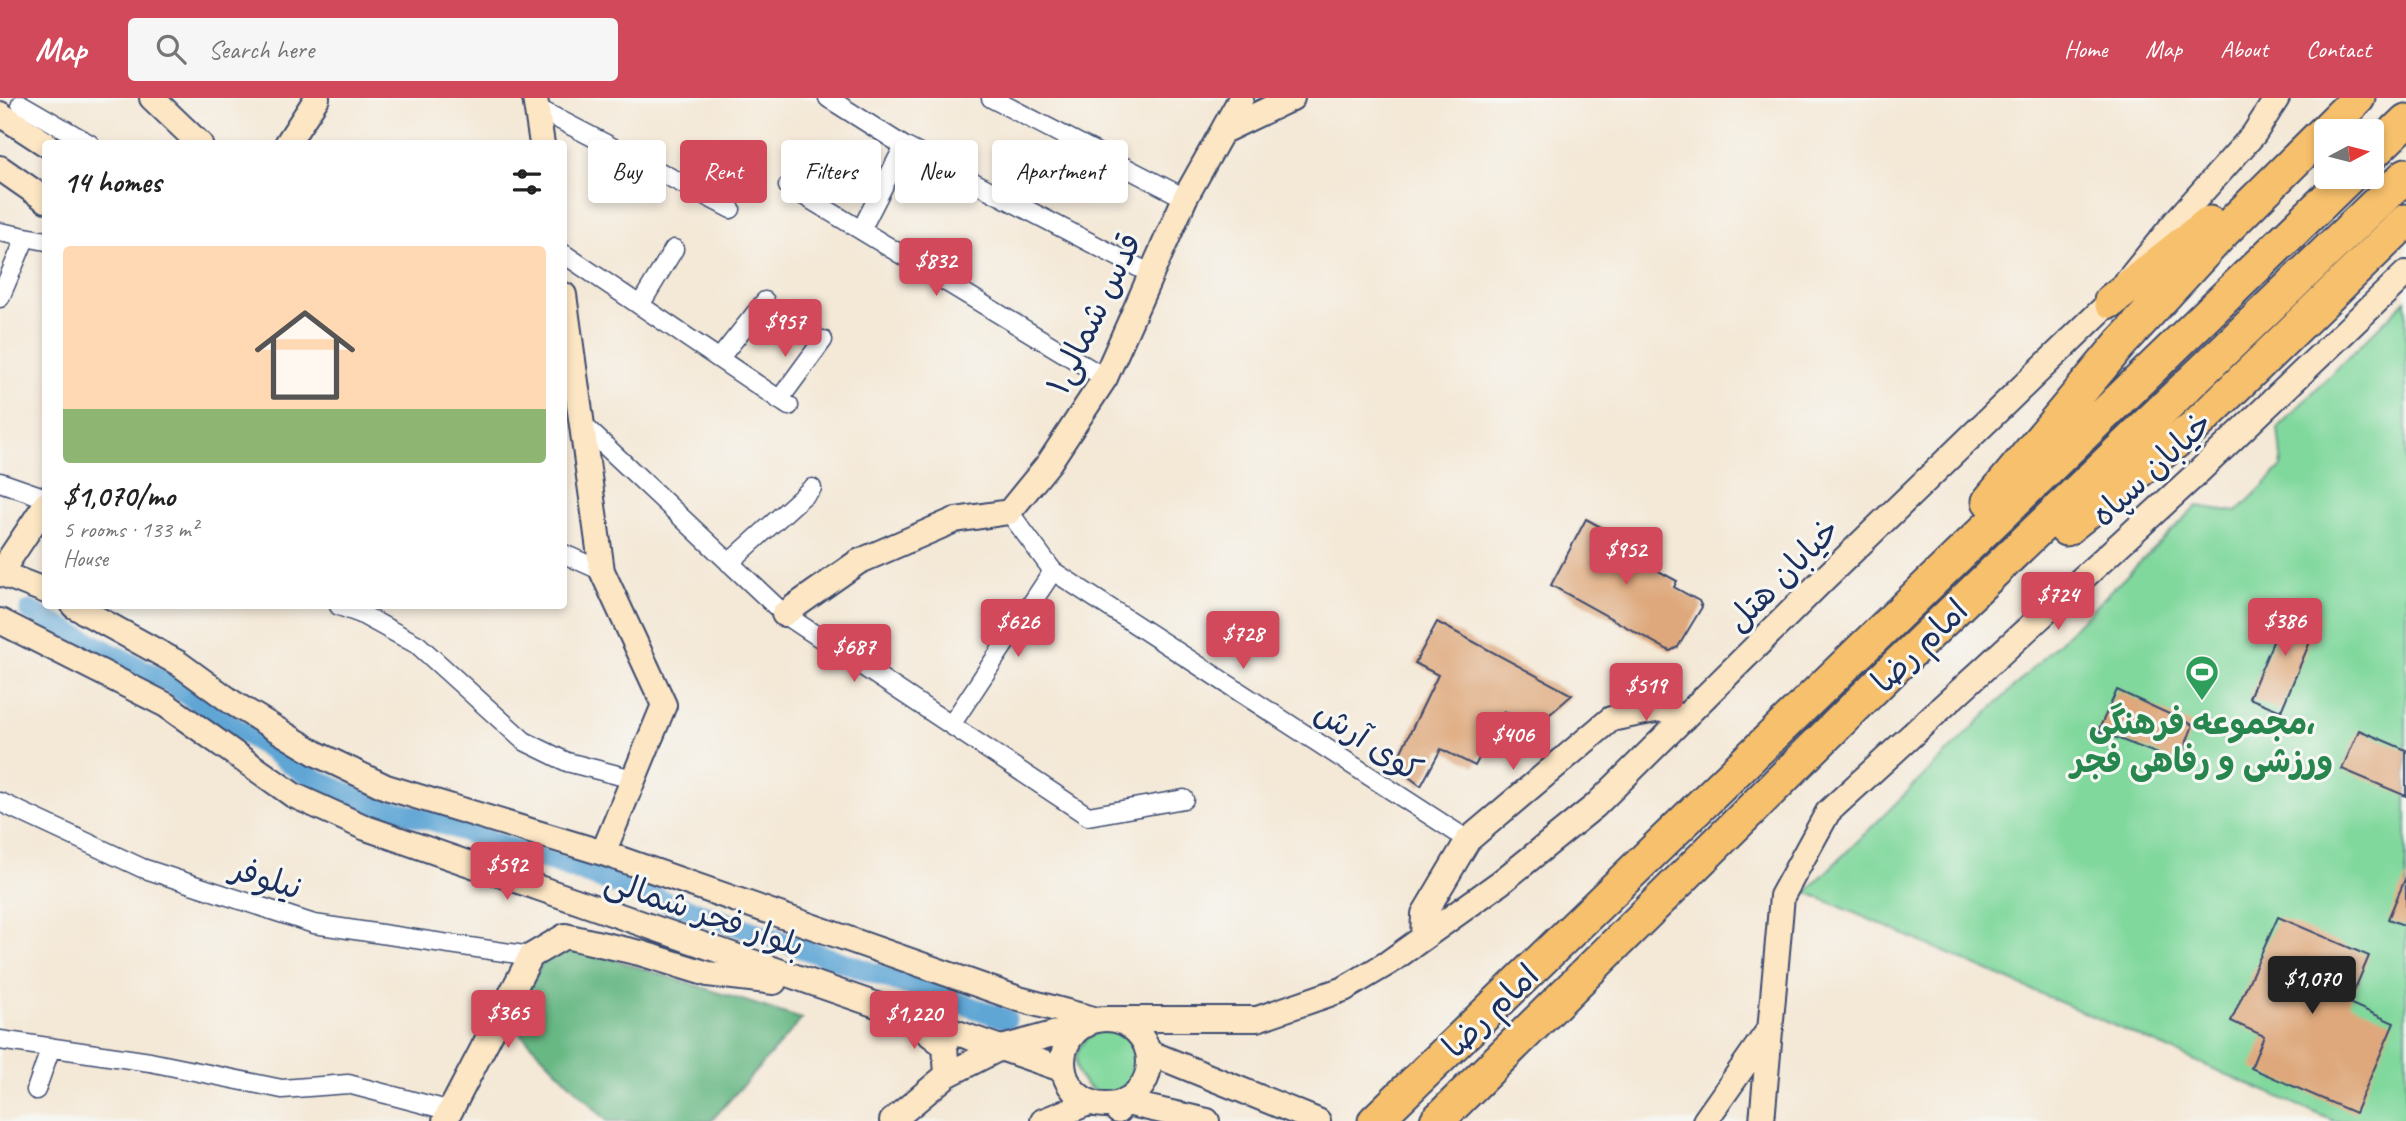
<!DOCTYPE html>
<html lang="en">
<head>
<meta charset="utf-8">
<style>
  :root { --surface:#fff; --page:#f6f6f6; --text:#222; --muted:#767676; --accent:#d1495b }
  body { margin:0; font-family:Caveat,"Playpen Sans Arabic",sans-serif; background:var(--page); color:var(--text); height:100vh; display:flex; flex-direction:column; font-size:26px; white-space:nowrap }
  * { box-sizing:border-box; margin:0 }
  p { font-size:23px; color:var(--muted) }
  .icon { flex:none; width:38px; height:38px; fill:none; stroke:currentColor; stroke-width:2; stroke-linecap:round; stroke-linejoin:round }
  .map { position:relative; flex:1; overflow:hidden }
  .panel { position:absolute; left:42px; top:42px; width:525px; height:469px; display:flex; flex-direction:column; background:var(--surface); border-radius:7px; box-shadow:0 4px 10px #0003 }
  .panel>* { flex:none }
  .guide { position:absolute; left:588px; top:42px; width:665px; height:63px; display:flex; gap:14px }
  .needle { width:46px; rotate:83deg }
  .controls { position:absolute; left:2314px; top:21px; display:grid; gap:14px }
  .controls a { display:grid; place-items:center; width:70px; height:70px; border-radius:7px; background:var(--surface); box-shadow:0 4px 10px #0003; font-size:35px }
  .price { position:absolute; translate:-50% -60px; padding:0 16px; border-radius:7px; background:var(--accent); color:#fff; font-size:23px; line-height:46px; filter:drop-shadow(0 2px 4px #0008) }
  .price::after { content:''; position:absolute; left:50%; top:42px; width:21px; height:16px; margin-left:-10px; background:inherit; clip-path:polygon(0 0,100% 0,50% 100%) }
  .price.active { background:#222; color:#fff }
  ul { padding:0; list-style:none }
  li { display:grid; align-content:center; gap:14px; height:371px; padding:0 21px }
  li span { display:grid; place-items:center; height:217px; border-radius:7px; color:#555 }
  li>.icon { margin-inline-start:auto }
  span .icon { width:126px; height:126px; fill:#fffc; stroke-width:1 }
  li b { font-size:30px }
  h2 { display:flex; justify-content:space-between; align-items:center; height:84px; padding:0 21px; font-size:30px }
  .pill { padding:0 24px; border-radius:7px; background:var(--surface); box-shadow:0 4px 10px #0003; font-size:24px; line-height:63px }
  .pill.active { background:var(--accent); color:#fff }
  header { display:flex; align-items:center; gap:42px; box-sizing:border-box; height:98px; padding:0 35px; background:var(--accent); color:#fff }
  header strong { font-size:33px }
  nav { display:flex; gap:38px; margin-inline-start:auto; font-size:24px }
  .search { width:490px; height:63px; background:var(--page); display:flex; align-items:center; gap:18px; box-sizing:border-box; padding:0 24px; border-radius:7px; color:var(--muted); font-size:26px }
  .map>svg:first-child { display:block }
</style>
</head>
<body>
<header>
<strong>Map</strong>
<div class="search"><svg class="icon" aria-label="search" viewBox="0 0 24 24"><circle cx="10" cy="10" r="6"/><path d="M15 15l6 6"/></svg>Search here</div>
<nav><a>Home</a><a>Map</a><a>About</a><a>Contact</a></nav>
</header>
<div class="map">
<svg width="2406" height="1023" viewBox="0 0 2406 1023">
  <rect width="100%" height="100%" fill="#f6f6f2"/>
  <filter id="ink" filterUnits="userSpaceOnUse"><feTurbulence type="fractalNoise" baseFrequency=".0143" numOctaves="2"/><feDisplacementMap in="SourceGraphic" scale="14" xChannelSelector="R" yChannelSelector="G"/><feConvolveMatrix kernelMatrix="1 2 1 2 8 2 1 2 1" color-interpolation-filters="sRGB"/></filter>
  <filter id="wash" filterUnits="userSpaceOnUse"><feTurbulence type="fractalNoise" baseFrequency=".00686" numOctaves="4" result="noise"/><feDisplacementMap in="SourceGraphic" scale="28" xChannelSelector="R" yChannelSelector="G"/><feGaussianBlur stdDeviation="1.57" result="paint"/><feColorMatrix in="noise" values="0 0 0 0 0 0 0 0 0 0 0 0 0 0 0 0 0 1.4 0 .05"/><feComposite in="paint" operator="in"/></filter>
  <g filter="url(#wash)">
    <rect width="100%" height="100%" fill="#f4e8d6"/>
    <path fill="#81d89d" stroke="#4e847e" stroke-width="2" d="M2406,202V1023H2334L1806,794L2197,408L2237,414L2282,369L2278,329Z
      M1076 964a31 31 0 1 1 62 0a31 31 0 1 1-62 0Z"/>
    <path fill="#68b884" stroke="#427471" stroke-width="2" d="M568,847L802,921L711,1023H607L510,925L546,858Z"/>
    <g fill="none" stroke-linecap="round" stroke-linejoin="round">
      <path stroke="#5ea6d5" stroke-width="21" d="M30,513L171,586L307,677L375,708L434,723L1006,921"/>
    </g>
    <g id="blocks">
      <path fill="#dea87c" d="M1586,421L1656,459L1651,469L1677,483L1674,489L1699,503L1702,509L1678,549L1670,553L1551,487Z
        M2289,506L2320,520L2281,613L2249,600Z
        M1437,524L1572,597L1535,629L1504,613L1475,668L1441,651L1421,688L1394,668L1438,577L1415,565Z
        M2117,592L2193,627L2179,664L2098,633Z
        M2359,632L2406,652V698L2342,671Z
        M2406,779V828L2388,821Z
        M2278,819L2369,858L2349,905L2394,925L2355,1015L2251,970L2264,938L2231,923Z"/>
    </g>
  </g>
  <g filter="url(#ink)">
    <use href="#blocks" fill-opacity="0" stroke="#3c4b70" stroke-width="2"/>
    <g fill="none" stroke-linecap="round" stroke-linejoin="round">
      <g stroke="#3c4b70" stroke-width="21">
        <path id="street" d="M828,0L904,48L1151,176
          M991,0L1185,100
          M21,6L90,46
          M537,10L731,111
          M788,88L1105,280
          M861,132L904,48
          M0,134L46,143
          M564,156L789,308
          M0,200L25,141
          M640,207L674,151
          M719,261L765,203
          M779,302L823,242
          M580,324L784,516L1088,718L1184,701
          M0,384L46,400
          M1009,414L1053,473L1468,742
          M564,456L602,473
          M729,465L812,390
          M339,508L361,516L418,547L524,643L567,664L633,681
          M951,627L1053,473
          M0,704L142,770L314,826L531,858
          M0,942L150,964L282,991L348,986L451,1013
          M36,992L51,949"/>
      </g>
      <g stroke="#3c4b70" stroke-width="28">
        <path id="secondary" d="M152,0L200,46
          M535,0L542,46
          M0,16L46,46
          M1223,33L1292,0
          M287,46L317,0
          M0,70L46,102
          M564,197L602,473L664,607L603,755
          M0,475L46,406
          M0,475L46,493
          M74,508L178,565L233,605L317,656L386,689L603,755L1019,901L1097,922
          M784,516L858,464L955,422L1009,414L1049,365L1105,280L1185,100L1241,0
          M0,523L166,607L293,697L366,730L1064,972
          M1423,840L1424,816L1468,742L1611,621L1660,611L1684,620
          M1110,921H1257L1344,891L1388,865L1501,784L1595,708L1826,479L2111,203L2176,123L2254,36L2277,0
          M1063 964a43 43 0 1 1 86 0a43 43 0 1 1-86 0Z
          M919,928L945,948L947,977
          M1148,954L1318,1023
          M1118,1013L1122,1004L1207,1023
          M445,1023L531,858L565,838L640,855L708,876L774,884
          M892,1023L947,977L998,951L1086,927
          M1043,1023L1091,1004
          M1705,1023L1771,929
          M1762,1023L1782,798L1828,714L2193,379L2406,175"/>
      </g>
      <g stroke="#3c4b70" stroke-width="37">
        <path id="highway" d="M2371,57L2406,23
          M2111,203L2209,125
          M1989,403L2120,246L2224,133L2358,0
          M2066,431L2194,329L2406,123
          M1375,1023L2349,79
          M1437,1023L1895,569L2406,77"/>
      </g>
      <use href="#street" stroke="#fff" stroke-width="18"/>
      <use href="#secondary" stroke="#fce6c4" stroke-width="24"/>
      <use href="#highway" stroke="#f7c06c" stroke-width="33"/>
    </g>
  </g>
  <defs>
    <g id="stadium-pin" transform="scale(1.75)"><path d="M0 17L-7.5 6A9.5 9.5 0 1 1 7.5 6Z" fill="#2e9e5b" stroke="#f6f6f2"/><path d="M0-5a6.5 5 0 1 0 0 10a6.5 5 0 1 0 0-10ZM-3.5-1.8h7v3.6h-7Z" fill="#fff"/></g>
  </defs>
  <g fill-rule="evenodd">
    <use href="#stadium-pin" x="2202" y="574"/>
  </g>
  <g text-anchor="middle" stroke-width="6" stroke-linejoin="round" paint-order="stroke">
    <g font-size="33" fill="#1b2f5e" stroke="#f6f6f2">
      <text transform="translate(1093 215) rotate(-64)" y="12">قدس شمالی۱</text>
      <text transform="translate(2151 370) rotate(-43)" y="12">خیابان سپاه</text>
      <text transform="translate(1782 476) rotate(-45)" y="12">خیابان هتل</text>
      <text transform="translate(1919 547) rotate(-44)" y="12">امام رضا</text>
      <text transform="translate(1369 642) rotate(33)" y="12">کوی آرش</text>
      <text transform="translate(267 779) rotate(18)" y="12">نیلوفر</text>
      <text transform="translate(705 814) rotate(19)" y="12">بلوار فجر شمالی</text>
      <text transform="translate(1490 912) rotate(-44)" y="12">امام رضا</text>
    </g>
    <g font-size="33" font-weight="bold" fill="#27864d" stroke="#f6f6f2">
      <text x="2202" y="636">مجموعه فرهنگی،<tspan x="2202" dy="38">ورزشی و رفاهی فجر</tspan></text>
    </g>
  </g>
</svg>
<div class="controls">
<a><svg class="needle" viewBox="-14 -14 28 28"><path d="M0-13l5 13h-10z" fill="#e53935"/><path d="M0 13l5-13h-10z" fill="#767676"/></svg></a>
</div>
<b class="price" style="left:936px;top:200px">$832</b>
<b class="price" style="left:785px;top:261px">$957</b>
<b class="price" style="left:1626px;top:489px">$952</b>
<b class="price" style="left:2058px;top:534px">$724</b>
<b class="price" style="left:2285px;top:560px">$386</b>
<b class="price" style="left:1018px;top:561px">$626</b>
<b class="price" style="left:1243px;top:573px">$728</b>
<b class="price" style="left:854px;top:586px">$687</b>
<b class="price" style="left:1646px;top:625px">$519</b>
<b class="price" style="left:1513px;top:674px">$406</b>
<b class="price" style="left:507px;top:804px">$592</b>
<b class="price active" style="left:2312px;top:918px">$1,070</b>
<b class="price" style="left:508px;top:952px">$365</b>
<b class="price" style="left:914px;top:953px">$1,220</b>
<div class="guide">
<a class="pill">Buy</a>
<a class="pill active">Rent</a>
<a class="pill">Filters</a>
<a class="pill">New</a>
<a class="pill">Apartment</a>
</div>
<section class="panel">
<h2>14 homes<svg class="icon" aria-label="filters" viewBox="0 0 24 24"><path d="M4 7h16M4 17h16"/><circle cx="9" cy="7" r="2"/><circle cx="15" cy="17" r="2"/></svg></h2>
<ul>
<li><span style="background:linear-gradient(#ffd9b3 75%,#8fb573 0)"><svg class="icon" aria-label="home" viewBox="0 0 24 24"><path d="M3 11l9-7 9 7M6 9v11h12V9"/></svg></span><div><b>$1,070/mo</b><p>5 rooms · 133 m²</p><p>House</p></div></li>
</ul>
</section>
</div>
</body>
</html>
